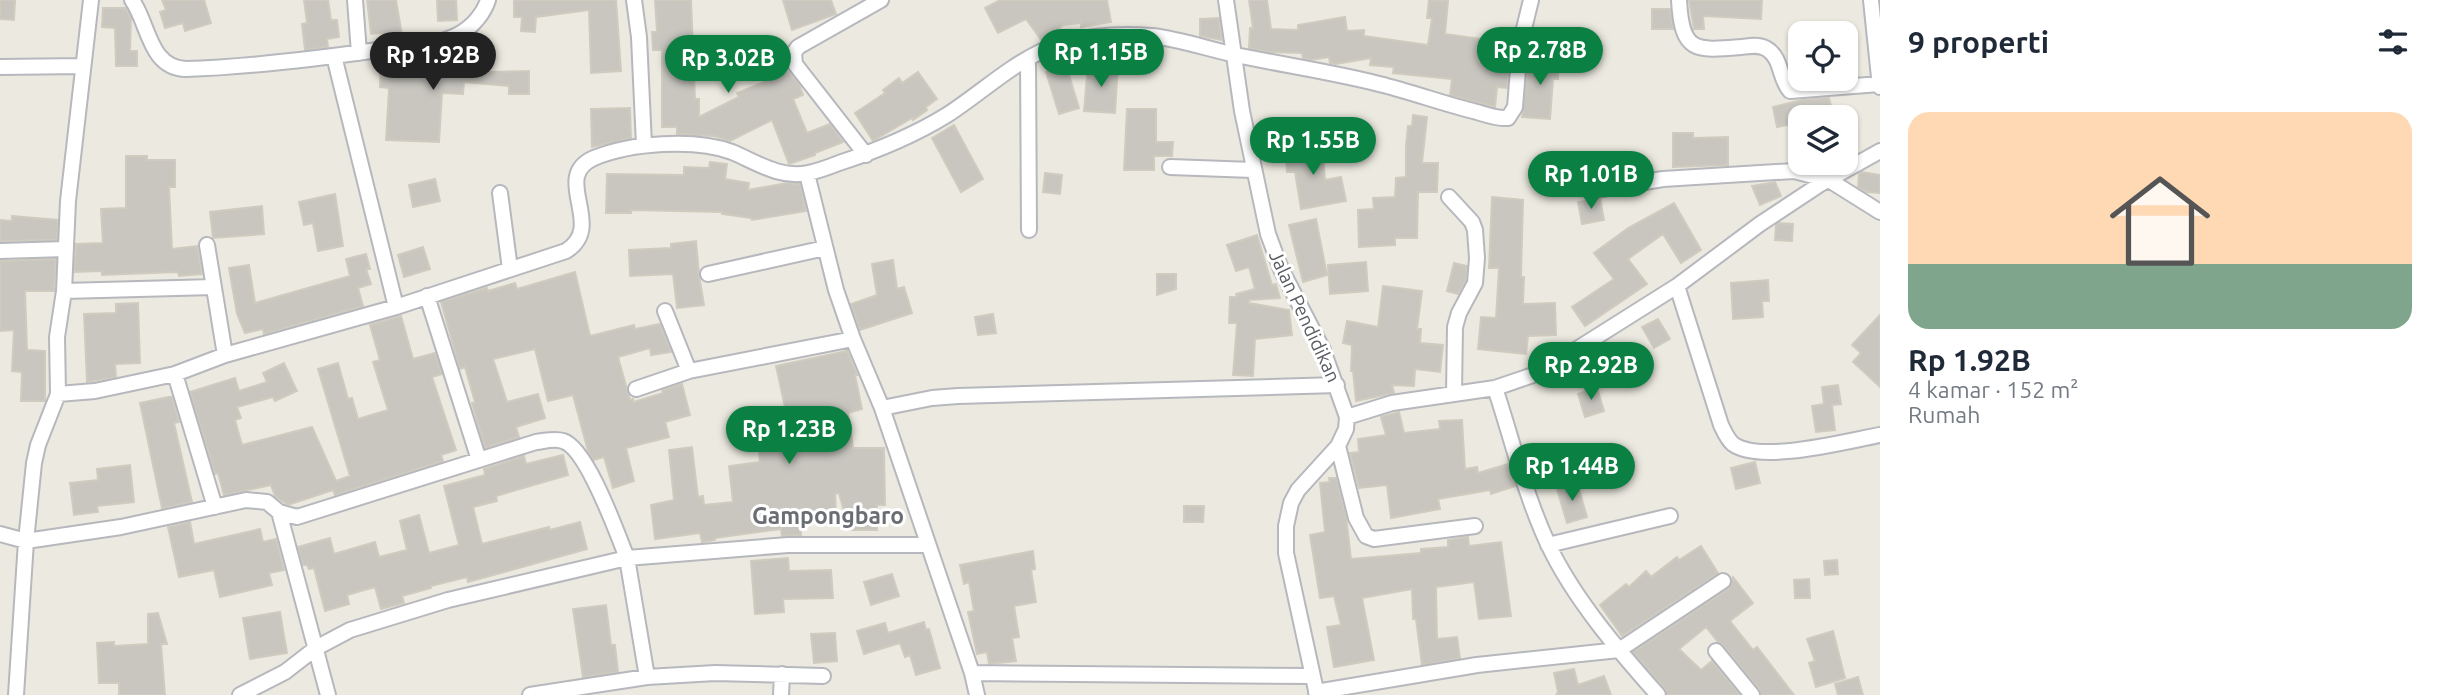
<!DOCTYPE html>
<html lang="id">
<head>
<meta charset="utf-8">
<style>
  :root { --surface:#fff; --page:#f6f6f7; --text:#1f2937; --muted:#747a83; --line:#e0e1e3; --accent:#0b8043 }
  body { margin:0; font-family:Ubuntu,sans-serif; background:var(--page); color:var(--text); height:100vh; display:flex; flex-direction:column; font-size:26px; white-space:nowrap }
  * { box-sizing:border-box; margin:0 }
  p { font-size:23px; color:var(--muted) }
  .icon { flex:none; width:38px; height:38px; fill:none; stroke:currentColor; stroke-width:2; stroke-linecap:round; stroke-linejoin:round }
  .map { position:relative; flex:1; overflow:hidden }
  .side { display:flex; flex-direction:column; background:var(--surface); width:560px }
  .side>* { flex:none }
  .controls { position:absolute; left:1788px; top:21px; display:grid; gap:14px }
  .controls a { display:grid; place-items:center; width:70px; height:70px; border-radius:14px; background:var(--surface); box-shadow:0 2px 5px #0004; font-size:35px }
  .price { position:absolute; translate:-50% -60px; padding:0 16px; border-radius:24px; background:var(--accent); color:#fff; font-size:23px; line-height:46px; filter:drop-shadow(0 2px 4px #0008) }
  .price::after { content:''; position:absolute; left:50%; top:42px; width:21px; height:16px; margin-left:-10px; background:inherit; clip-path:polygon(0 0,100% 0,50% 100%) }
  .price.current { background:#222; color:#fff }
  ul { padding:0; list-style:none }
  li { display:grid; align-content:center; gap:14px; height:371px; padding:0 28px }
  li+li { border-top:2px solid var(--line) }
  li span { display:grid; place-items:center; height:217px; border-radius:21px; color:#555 }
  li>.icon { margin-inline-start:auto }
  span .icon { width:126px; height:126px; fill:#fffc; stroke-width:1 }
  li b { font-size:30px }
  h2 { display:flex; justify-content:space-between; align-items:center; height:84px; padding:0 28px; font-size:30px }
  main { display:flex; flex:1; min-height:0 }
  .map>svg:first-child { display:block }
</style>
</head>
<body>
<main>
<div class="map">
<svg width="1880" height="695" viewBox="0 0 1880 695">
  <rect width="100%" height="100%" fill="#eceae0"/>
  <path fill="#c8c6bf" stroke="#d0cbbf" stroke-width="2" d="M0,0H15L14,20L0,19Z
    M162,0H204L211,23L185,31L183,23L165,28L160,12L166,10Z
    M304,0H328L331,20H337L339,37L327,39L328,47L305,50L302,24L307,23Z
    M367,0H396L402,35L382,38L383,33L371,34Z
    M437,0H456L457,20L438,21Z
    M514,0H616L621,71L591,73L589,10L536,17L535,32L521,31L522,17H514Z
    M655,0H691L695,99H699V117L739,97L737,93L789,72L799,84L803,95L793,99L807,133L830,124L843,142L815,153V155L789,164L772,120L730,141L714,136L677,134V127H662V50H653L652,32H657Z
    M783,0H831L836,14L792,30Z
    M1000,0H1107L1111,22L1081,27V23L1063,25L1042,41L1026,19L998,33L985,8Z
    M1249,0H1267L1271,29L1298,30V25L1345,17L1347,31L1364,30V36L1428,45L1432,18H1427L1429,0L1448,1L1445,34L1482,39L1479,62L1509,65L1507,88L1497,87L1495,107L1450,95L1452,79L1393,73L1394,67L1370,65L1371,58L1336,64L1330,63L1329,57L1311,60L1303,58L1302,53L1268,52L1249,48L1250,28H1253Z
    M1689,0H1762L1761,19L1703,16L1704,29H1694Z
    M103,8H126L131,18L130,51H137V66H116L115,28L102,27Z
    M1652,9H1670L1673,29H1652Z
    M1219,18L1222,40L1200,36V19Z
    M1529,56L1559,58L1558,79H1553L1550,119L1522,117Z
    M394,58L487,63V72L529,71V94H509V86L464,82L463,94L442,93L439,142L386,140L389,88L380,87L381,59Z
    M1088,64L1118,66L1115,113L1084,111Z
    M1066,65L1079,108L1059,114L1046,72Z
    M918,72L937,99L926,107L927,110L913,120L912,118L873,141L855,113L885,93L883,90L899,78L902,83Z
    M1829,98L1834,117L1793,118L1794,124L1777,127L1773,107L1802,100Z
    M630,108L631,138L592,147L591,109Z
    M1127,109H1156V142H1173L1172,156H1154V170H1124Z
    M1413,115L1427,117L1422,163H1438L1437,192H1418L1417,238H1395V245L1359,247L1358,210L1374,209L1373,198L1395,197L1396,178L1406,177V145L1408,126H1412Z
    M954,125L983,179L961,192L932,138Z
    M1673,133H1693V138L1728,137V165L1673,167Z
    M1322,145L1325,180L1341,177L1346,201L1301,209L1295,172H1287L1285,148Z
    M126,156H147V160H175V187H169L172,249L197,246L202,274L179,276L178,272L102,275V271L74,272L76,244L103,243L101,209L126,208Z
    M1599,160H1619V177L1599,178Z
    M710,162L727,164L725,179L749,183L748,190L787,183L800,184L806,211L752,220L751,218L722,214V212L631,210V213H606L607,174L684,175V167L709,168Z
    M1862,172L1880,175V193L1867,192L1858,187L1859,174Z
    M1045,173L1062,175L1060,194L1043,192Z
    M435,179L440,201L413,207L409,185Z
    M1775,182L1781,196L1760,205L1752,186Z
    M335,194L343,246L318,251L313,223L304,225L299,202Z
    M1492,197L1523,200L1521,277H1524L1523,304L1555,303L1556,335L1528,336L1526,354L1478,349L1481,317L1496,318L1499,268H1489Z
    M1600,199L1604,220L1582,224L1578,202Z
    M1674,203L1701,250L1681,263L1663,234L1628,259L1647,284L1585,326L1572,307L1614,279L1594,253L1628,228Z
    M262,206L264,234L213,238L210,212Z
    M12,216L58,220L57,240L0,241V220L12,221Z
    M1316,219L1327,275L1303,282L1289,225Z
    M1779,223L1793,224L1792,241L1775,240L1776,225Z
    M1257,235L1272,285L1276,284L1280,298L1249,300V303L1289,310L1292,335L1255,339L1253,376L1233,375L1237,323H1229L1230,297H1237L1236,294L1255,289L1249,267L1236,271L1227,245Z
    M696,241L699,275L704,305L677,308L673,274L630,276L629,250L671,248V244Z
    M423,247L430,269L404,277L398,255Z
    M366,254L370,269H366L371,284L358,288L363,306L264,334L263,329L245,333L237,314L229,268L249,265L255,303L350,276L346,259Z
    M56,259L54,291H25L27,350L45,351V401H21L22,372L12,371L14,330L0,331V261Z
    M893,260L897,289L904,287L912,313L860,330L851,304L877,295L872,264Z
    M1366,262L1368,291L1330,294L1328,265Z
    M1454,263L1467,266L1466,280L1458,294L1447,291Z
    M575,272L590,336L634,325L635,329L660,324L671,352L651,355L650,348L618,357L630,400L633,399L634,402L663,393L662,390L682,384L690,415L665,422L669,437L626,448L634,481L613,488L604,457L593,460L588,451L573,395L548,401L535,349L493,359L507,402L538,394L545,418L516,427L519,437L485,448L472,403L475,402L465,367L460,369L441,302L487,288L488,291L515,283L517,289Z
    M1157,274H1176V289L1157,295Z
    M1768,280L1769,301H1762L1763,317L1733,319L1731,283Z
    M1383,286L1422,291L1417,329H1421L1420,343L1443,345L1440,372L1415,369L1414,386L1392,385L1394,393L1356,401L1353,371H1351L1352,345L1343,343L1347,321L1378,327Z
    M138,303L140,363L115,364L116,377L87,382L84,314L116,313V304Z
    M993,314L996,333L978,335L975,317Z
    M1880,315V387L1853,362L1861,353L1852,345Z
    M401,316L413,359L435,353L442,374L432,377L456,450L441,455L443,461L335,495L333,490L288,505L275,496L271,485L224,495L218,473L215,474L190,392L235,378L239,391L267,382L263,373L284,363L297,391L275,401L273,397L237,407L241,418L235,420L242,445L312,427L336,481L350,476L318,369L338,363L348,399L352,398L358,419L388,410L373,362L380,360L370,325Z
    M1658,319L1670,339L1654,348L1642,327Z
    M847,351L856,372L857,375H855L862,409L848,413L853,448H884L885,505H877V530H849L839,493L835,494L836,513L800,511L801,535L782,536L781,529L715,538V540L702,542L700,533L655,539L651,505L674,500L669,450L692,447L698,497L703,496L704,505L733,502L729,466L760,462L758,443L792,439L776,366Z
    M1838,385L1841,404L1832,405L1835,430L1816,432L1812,406L1824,404L1822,387Z
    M1597,388L1604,411L1585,417L1578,394Z
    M168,397H172L179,422L174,423L192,502L162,508L140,403Z
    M1399,412L1404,433L1440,429L1439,421L1462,420L1465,469L1477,467L1478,473L1508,464L1515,486L1491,494L1490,490L1438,499L1440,509L1391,518L1387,485L1359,488L1350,453L1359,452L1358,439L1386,435L1381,417Z
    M563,455L568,475L496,496L497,501L473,507L482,544L549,527L550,530L580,522L587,549L468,582L467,577L431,586V588L402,596L404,603L381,609L375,587L347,595L349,604L325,611L314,568L309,569L307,565H303L298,547L330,538L334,554L375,542L379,557L407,550L400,521L419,515L429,553L459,545L444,486L485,475L484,469L524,456L526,464Z
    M1755,462L1760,483L1736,489L1731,468Z
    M130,465L134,502L97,506L98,512L74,515L70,483L98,480L97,469Z
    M1329,478H1336L1346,516L1351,559L1421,553V549L1448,547V540L1468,537L1469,546L1501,542L1511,616L1479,619L1474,582L1436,587L1437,639L1457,637L1460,658L1422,665L1416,619H1413L1412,589L1362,598L1374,660L1334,667L1327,627L1341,625L1334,596L1320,598L1310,535L1325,532L1320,483L1330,482Z
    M1577,483L1587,517L1567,523L1557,489Z
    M1184,506H1204L1203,522H1184Z
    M190,522L194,544L260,529L263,542L276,539L284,570L269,573L272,585L220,597L214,570L179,577L168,527Z
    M1701,546L1718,573L1622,636L1600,605L1626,584L1629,587L1646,571L1651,577L1677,557L1679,560Z
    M1033,551L1035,569L1031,570L1036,602L1014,606L1019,637L1012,638L1016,661L989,664L987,652L977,654L968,612L974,611L969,582L964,584L960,565Z
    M788,558L789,571L831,570L833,598L783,599L784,612L755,614L751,561Z
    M1837,560L1838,574L1825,575L1824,561Z
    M892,574L899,596L871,605L864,582Z
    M1733,577L1753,603L1730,621L1753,650L1757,647L1794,695H1761L1759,689L1723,645L1718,642L1706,627L1679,649L1701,670L1712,661L1740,695H1667L1665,689L1633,652L1728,589Z
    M1809,579L1810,598H1795L1794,580Z
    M606,605L611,645H615L618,672L583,677L573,609Z
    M280,612L287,653L250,659L243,618Z
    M158,613L167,644H161L165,695H119V683H99L97,643L114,642V646L148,644V614Z
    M924,622L926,630L929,629L940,668L916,675L910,655L905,657L900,643L864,654L857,631L885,623L888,633Z
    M1833,631L1845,678L1816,687L1809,663L1815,661L1807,639Z
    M835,633L837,661L814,663L811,634Z
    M1574,669L1578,685L1604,676L1611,695H1556L1558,692L1554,673Z
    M1858,677L1863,695H1838L1835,684Z"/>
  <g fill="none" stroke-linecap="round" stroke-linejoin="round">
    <g stroke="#b6b8bd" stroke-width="18">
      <path id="street" d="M132,0C149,24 149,68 186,69C250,67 314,59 378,50C405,47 437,47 461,33C473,26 484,13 488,0
        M355,0L359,53
        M634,0L639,37L644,145
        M1226,0L1242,111L1268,234L1281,269L1323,350L1347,417L1346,429L1338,446L1298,490L1291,503L1286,526V553L1317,695
        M1679,0C1682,52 1694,51 1741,47C1750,46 1759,44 1767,49C1782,58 1779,79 1790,91L1880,84
        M1871,0L1880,87
        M334,56L396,307
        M1028,59L1029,230
        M0,67L83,66
        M866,155L795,64L794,53L798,47L881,0
        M1170,167L1253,170
        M807,174L836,290L853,339L882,408L972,673L977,695
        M1590,191L1663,179L1794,171L1829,180L1880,212
        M500,193L510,269
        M1449,197L1472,222L1475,230L1477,258L1475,283L1459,313L1455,327L1454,393
        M207,245L225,355
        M0,251L66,249
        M708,274L825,248
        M1677,286L1721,425C1724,431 1727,439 1733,444C1760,464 1847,441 1880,435
        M64,291L214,287
        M427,296L479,460
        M665,311L689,371
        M175,374L215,507
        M1495,388C1512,439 1525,495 1548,544C1574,599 1618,650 1658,695
        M636,389L689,371L853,339
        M58,394L95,391L175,374L225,355L396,307L566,251C607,226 550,177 594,158C630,143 695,138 732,152C756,162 780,179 808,173C818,171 829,167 839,163C876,151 913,136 947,115C978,95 1007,68 1040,52C1072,36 1117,33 1152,36C1180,39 1208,49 1236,55C1283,65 1332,72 1379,84C1412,92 1444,104 1477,112C1487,115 1498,119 1508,118L1515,107L1520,45L1531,0
        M882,408L932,398L958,396L1337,385
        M1347,417L1392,403L1495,388L1539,373L1677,286L1760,224L1819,185L1880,151
        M1338,446L1356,518L1366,536L1374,539L1475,526
        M279,512L328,695
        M0,534L26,541L121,527L246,500L267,502L279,512L297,517L536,442C545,441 554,438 563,441C587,448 617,533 627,558L788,545H928
        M1548,545L1670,516
        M1716,651L1752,695
        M972,673L1312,676
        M1316,692L1477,665L1619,650L1723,581
        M16,695L26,541L34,463L38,445L58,394L57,337L64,291L68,201L91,0
        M240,695L285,672L316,648L350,630L448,600L627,558L647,677
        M530,695L647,677L715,673L823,676
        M781,695L782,674"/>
    </g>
    <use href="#street" stroke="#fff" stroke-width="14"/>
  </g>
  <g text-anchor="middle" stroke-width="6" stroke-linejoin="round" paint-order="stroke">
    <g font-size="19" fill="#595c61" stroke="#fff">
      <text transform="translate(1305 316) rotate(65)" y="7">Jalan Pendidikan</text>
    </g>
    <g font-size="23" font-weight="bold" fill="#6a6e73" stroke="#fff">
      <text x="828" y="524">Gampongbaro</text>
    </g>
  </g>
</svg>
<div class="controls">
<a><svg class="icon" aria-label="locate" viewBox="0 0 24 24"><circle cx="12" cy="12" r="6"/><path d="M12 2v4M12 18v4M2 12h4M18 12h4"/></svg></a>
<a><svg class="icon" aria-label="layers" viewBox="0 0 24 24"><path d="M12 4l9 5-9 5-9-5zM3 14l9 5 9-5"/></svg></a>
</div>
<b class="price" style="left:1540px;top:87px">Rp 2.78B</b>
<b class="price" style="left:1101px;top:89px">Rp 1.15B</b>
<b class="price current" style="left:433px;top:92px">Rp 1.92B</b>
<b class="price" style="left:728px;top:95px">Rp 3.02B</b>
<b class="price" style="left:1313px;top:177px">Rp 1.55B</b>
<b class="price" style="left:1591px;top:211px">Rp 1.01B</b>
<b class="price" style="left:1591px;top:402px">Rp 2.92B</b>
<b class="price" style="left:789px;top:466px">Rp 1.23B</b>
<b class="price" style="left:1572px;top:503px">Rp 1.44B</b>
</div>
<section class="side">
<h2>9 properti<svg class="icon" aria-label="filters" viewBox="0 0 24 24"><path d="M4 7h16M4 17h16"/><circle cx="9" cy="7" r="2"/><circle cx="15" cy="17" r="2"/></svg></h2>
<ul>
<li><span style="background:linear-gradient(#ffd9b3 70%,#7fa58c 0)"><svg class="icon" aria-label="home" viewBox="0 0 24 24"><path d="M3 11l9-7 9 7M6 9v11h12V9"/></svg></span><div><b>Rp 1.92B</b><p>4 kamar · 152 m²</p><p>Rumah</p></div></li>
</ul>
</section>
</main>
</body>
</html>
